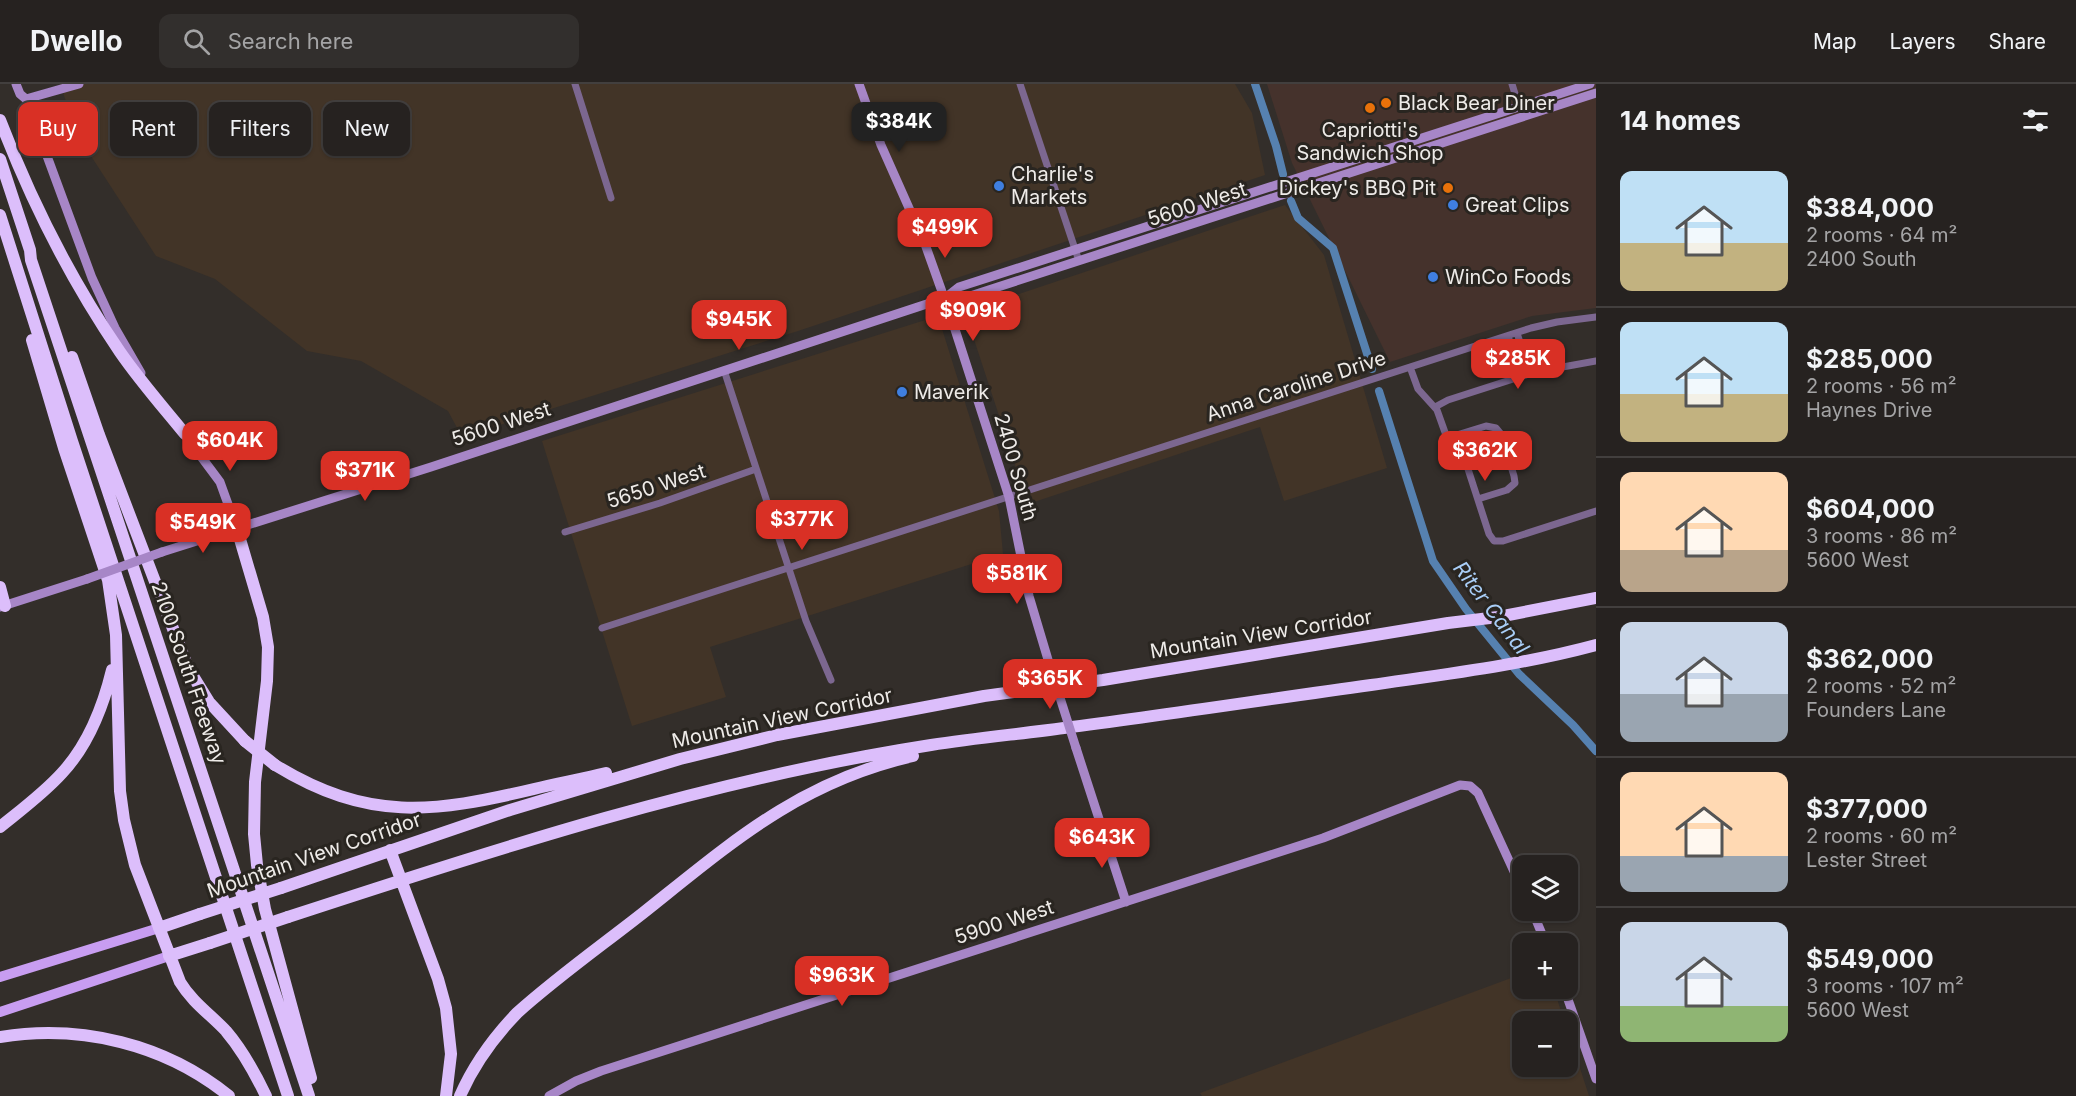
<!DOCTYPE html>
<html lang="en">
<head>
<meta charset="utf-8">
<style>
  :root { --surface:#262220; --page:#322f2d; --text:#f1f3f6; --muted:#a4a4a5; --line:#423f3e; --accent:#d93025 }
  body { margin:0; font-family:Inter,sans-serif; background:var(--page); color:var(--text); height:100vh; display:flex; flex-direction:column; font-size:22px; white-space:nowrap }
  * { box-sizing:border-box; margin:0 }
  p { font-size:20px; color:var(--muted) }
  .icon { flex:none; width:33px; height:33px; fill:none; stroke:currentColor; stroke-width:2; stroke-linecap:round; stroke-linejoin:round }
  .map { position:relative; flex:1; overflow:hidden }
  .sheet { display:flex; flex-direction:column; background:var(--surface); width:480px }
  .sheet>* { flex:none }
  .top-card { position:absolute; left:18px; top:18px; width:570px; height:54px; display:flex; gap:12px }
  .controls { position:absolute; left:1512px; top:771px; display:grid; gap:12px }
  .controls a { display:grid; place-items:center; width:66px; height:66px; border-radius:12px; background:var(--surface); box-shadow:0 2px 4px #0004,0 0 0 2px var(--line); font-size:30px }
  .price { position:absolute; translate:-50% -51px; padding:0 14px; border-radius:12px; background:var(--accent); color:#fff; font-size:20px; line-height:39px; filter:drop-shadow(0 2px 3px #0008) }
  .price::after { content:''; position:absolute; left:50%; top:36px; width:18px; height:14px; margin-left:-9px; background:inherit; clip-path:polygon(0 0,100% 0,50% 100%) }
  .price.active { background:#222; color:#fff }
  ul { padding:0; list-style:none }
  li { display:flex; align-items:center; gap:18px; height:150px; padding:0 24px }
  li+li { border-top:2px solid var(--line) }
  li span { display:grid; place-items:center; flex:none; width:168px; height:120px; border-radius:12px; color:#555 }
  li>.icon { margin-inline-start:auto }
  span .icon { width:72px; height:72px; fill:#fffc; stroke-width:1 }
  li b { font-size:26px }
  h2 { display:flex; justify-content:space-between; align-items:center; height:72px; padding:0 24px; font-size:26px }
  .pill { padding:0 21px; border-radius:12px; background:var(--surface); box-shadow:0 2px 4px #0004,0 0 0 2px var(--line); font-size:21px; line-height:54px }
  .pill.active { background:var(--accent); color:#fff }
  header { display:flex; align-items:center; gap:36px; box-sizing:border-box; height:84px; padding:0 30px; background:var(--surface); border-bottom:2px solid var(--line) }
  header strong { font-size:28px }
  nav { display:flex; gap:33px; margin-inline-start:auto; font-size:21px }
  .search { width:420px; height:54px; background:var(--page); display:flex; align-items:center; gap:15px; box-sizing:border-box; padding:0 21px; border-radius:12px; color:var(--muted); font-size:22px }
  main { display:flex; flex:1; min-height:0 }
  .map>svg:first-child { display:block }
</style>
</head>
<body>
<header>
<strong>Dwello</strong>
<div class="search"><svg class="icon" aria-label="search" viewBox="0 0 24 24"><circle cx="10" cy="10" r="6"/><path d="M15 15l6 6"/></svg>Search here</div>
<nav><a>Map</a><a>Layers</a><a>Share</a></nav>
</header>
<main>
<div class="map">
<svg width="1596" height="1012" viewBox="0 0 1596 1012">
  <rect width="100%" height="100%" fill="#332e2a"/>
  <path fill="#45322c" d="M1267,0H1596V224L1532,232L1390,278L1292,79Z"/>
  <path fill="#423427" d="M60,0H1235L1252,29L1265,91L798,247L462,353L448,327L361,277L307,267L215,195L156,172L78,52Z
    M1285,121L1324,171L1387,384L1284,417L1260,343L1028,420L965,228Z
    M938,232L999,427L1003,470L710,563L726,613L632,642L542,357Z
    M1522,890V904L1554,905L1564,937L1522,938V982H1568V947L1589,1012H1202L1200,1009Z"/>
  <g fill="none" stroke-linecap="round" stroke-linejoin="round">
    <path stroke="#5681b0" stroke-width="8" d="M1255,0L1276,62L1283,90
      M1291,117L1298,134L1333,164L1372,285
      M1379,307L1433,477L1466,525L1519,590L1573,641L1596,667"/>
    <path stroke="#7c6790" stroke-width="7" d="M575,0L611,114
      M1020,0L1079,177
      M1512,0L1519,23
      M1517,249L1530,290
      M1508,252L1521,292
      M1410,283L1418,305L1437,326L1447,354L1486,342L1496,344L1501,350L1514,392L1515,399L1507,406L1478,415
      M724,286L806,537L831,596
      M1435,323L1448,316L1535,288L1596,277
      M1457,351L1489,450L1494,457H1503L1596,427
      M565,448L660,419L756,385
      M602,544L1531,244L1557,238L1596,233"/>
    <path stroke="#a786c7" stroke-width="9" d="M16,0L20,10L26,15L92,194L115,244L141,289
      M859,0L881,61L925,160L951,233L1009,413L1029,512L1049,579
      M26,15L79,0
      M945,214L959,203L1590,0
      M182,347L220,398L237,445
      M162,468L431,383L945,214H964L1596,9
      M0,523L87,495
      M1076,664L1126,818
      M1532,826L1546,860
      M1564,904L1596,995
      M549,1012L576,997L601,987L1323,754L1460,701L1470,702L1478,709L1522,805"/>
    <path stroke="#c89df1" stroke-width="10" d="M0,893L159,844
      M0,928L169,872"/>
    <path stroke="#dcbefb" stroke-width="12" d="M0,36C31,117 71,196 120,268C140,297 163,323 185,350
      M0,75L30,166L31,176L309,1012
      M0,131L72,357L288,1012
      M32,256L64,364L108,496L116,551L120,707L124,736L135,781L180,898C192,918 211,931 226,947C243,967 255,989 266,1012
      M72,273L99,351L188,584L209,618L245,657
      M237,445L263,533L268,563L267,597L255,698L254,750L257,781L265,825L311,994
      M0,503L5,522
      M275,681C368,738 433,729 534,705C558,699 582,695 606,689
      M0,743C21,726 44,709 62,689C89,660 103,623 112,586
      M390,766L438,895L446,924L451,970L446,1012
      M281,804L510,726L680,675L777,651L984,612L1103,596L1448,539L1498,533L1596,514
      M288,833C498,764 711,695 931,661C975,654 1020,650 1064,644C1166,631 1269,615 1371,601C1446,590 1522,581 1596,561
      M159,844L200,830
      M169,872L210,859
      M0,953C81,940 165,960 229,1012
      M460,1012C474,980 493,954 517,929C557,893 601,862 643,829C731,759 799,698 913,672"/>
    <path stroke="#a786c7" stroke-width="9" d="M87,495L162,468
      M1049,579L1076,664"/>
    <path stroke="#dcbefb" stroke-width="12" d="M245,657L275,681
      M200,830L281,804
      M210,859L288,833"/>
  </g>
  <g fill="#e8710a" stroke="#292520" stroke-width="2">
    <circle cx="1386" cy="19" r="6"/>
    <circle cx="1370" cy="24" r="6"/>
    <circle cx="1448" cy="104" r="6"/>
  </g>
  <g fill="#3f7fe0" stroke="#292520" stroke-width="2">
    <circle cx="999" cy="102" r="6"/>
    <circle cx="1453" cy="121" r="6"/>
    <circle cx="1433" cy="193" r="6"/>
    <circle cx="902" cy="308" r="6"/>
  </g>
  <g text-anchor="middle" stroke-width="6" stroke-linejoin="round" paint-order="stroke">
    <g font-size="20" fill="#eeebe8" stroke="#292520" text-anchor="start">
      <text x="1398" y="26">Black Bear Diner</text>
      <text x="1370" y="53" text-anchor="middle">Capriotti's<tspan x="1370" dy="23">Sandwich Shop</tspan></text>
      <text x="1011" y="97">Charlie's<tspan x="1011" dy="23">Markets</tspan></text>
      <text x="1436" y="111" text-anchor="end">Dickey's BBQ Pit</text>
      <text x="1465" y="128">Great Clips</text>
      <text x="1445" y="200">WinCo Foods</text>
      <text x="914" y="315">Maverik</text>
    </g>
    <g font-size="20" fill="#eeebe8" stroke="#292520">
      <text transform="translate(1197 120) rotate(-18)" y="7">5600 West</text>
      <text transform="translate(1296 302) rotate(-18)" y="7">Anna Caroline Drive</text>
      <text transform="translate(501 340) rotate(-18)" y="7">5600 West</text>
      <text transform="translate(1016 383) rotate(74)" y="7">2400 South</text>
      <text transform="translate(656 402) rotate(-18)" y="7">5650 West</text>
      <text transform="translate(1261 550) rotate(-9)" y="7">Mountain View Corridor</text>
      <text transform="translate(189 589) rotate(71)" y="7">2100 South Freeway</text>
      <text transform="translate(782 634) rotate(-12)" y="7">Mountain View Corridor</text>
      <text transform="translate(314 771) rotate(-19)" y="7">Mountain View Corridor</text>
      <text transform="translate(1004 838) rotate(-18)" y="7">5900 West</text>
    </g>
    <g font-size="21" font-style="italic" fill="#a9cef7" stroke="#292520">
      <text transform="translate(1491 524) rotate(53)" y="7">Riter Canal</text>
    </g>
  </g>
</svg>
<div class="controls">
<a><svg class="icon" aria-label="layers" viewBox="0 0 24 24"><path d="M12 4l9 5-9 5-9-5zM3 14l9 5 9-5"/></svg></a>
<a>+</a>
<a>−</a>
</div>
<b class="price active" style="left:899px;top:69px">$384K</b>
<b class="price" style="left:945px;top:175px">$499K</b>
<b class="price" style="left:973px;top:258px">$909K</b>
<b class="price" style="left:739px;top:267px">$945K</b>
<b class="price" style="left:1518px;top:306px">$285K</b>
<b class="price" style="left:230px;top:388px">$604K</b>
<b class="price" style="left:1485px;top:398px">$362K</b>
<b class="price" style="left:365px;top:418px">$371K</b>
<b class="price" style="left:802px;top:467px">$377K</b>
<b class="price" style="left:203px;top:470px">$549K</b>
<b class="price" style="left:1017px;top:521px">$581K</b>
<b class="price" style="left:1050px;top:626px">$365K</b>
<b class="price" style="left:1102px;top:785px">$643K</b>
<b class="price" style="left:842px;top:923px">$963K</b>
<div class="top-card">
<a class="pill active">Buy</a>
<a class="pill">Rent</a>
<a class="pill">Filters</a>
<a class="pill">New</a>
</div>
</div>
<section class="sheet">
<h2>14 homes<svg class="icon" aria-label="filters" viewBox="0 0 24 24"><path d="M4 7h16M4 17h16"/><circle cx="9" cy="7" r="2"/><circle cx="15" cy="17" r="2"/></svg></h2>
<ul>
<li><span style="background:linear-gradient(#bfe0f5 60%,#c2b280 0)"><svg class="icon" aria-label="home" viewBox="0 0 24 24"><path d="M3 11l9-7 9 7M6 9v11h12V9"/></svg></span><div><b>$384,000</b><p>2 rooms · 64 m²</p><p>2400 South</p></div></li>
<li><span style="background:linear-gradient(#bfe0f5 60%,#c2b280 0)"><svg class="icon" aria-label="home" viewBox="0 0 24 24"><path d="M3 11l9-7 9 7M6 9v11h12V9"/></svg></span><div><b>$285,000</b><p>2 rooms · 56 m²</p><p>Haynes Drive</p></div></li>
<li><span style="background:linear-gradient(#ffd9b3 65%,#b9a48a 0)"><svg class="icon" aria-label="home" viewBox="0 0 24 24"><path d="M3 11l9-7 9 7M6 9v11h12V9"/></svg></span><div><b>$604,000</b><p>3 rooms · 86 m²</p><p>5600 West</p></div></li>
<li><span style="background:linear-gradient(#c9d6e8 60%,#9aa5b1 0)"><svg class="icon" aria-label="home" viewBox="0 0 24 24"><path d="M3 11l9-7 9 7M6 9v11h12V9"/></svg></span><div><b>$362,000</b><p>2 rooms · 52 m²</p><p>Founders Lane</p></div></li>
<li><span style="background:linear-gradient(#ffd9b3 70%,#9aa5b1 0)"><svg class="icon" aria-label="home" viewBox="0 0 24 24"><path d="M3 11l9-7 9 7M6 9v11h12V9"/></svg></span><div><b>$377,000</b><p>2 rooms · 60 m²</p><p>Lester Street</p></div></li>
<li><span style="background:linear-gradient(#c9d6e8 70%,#8fb573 0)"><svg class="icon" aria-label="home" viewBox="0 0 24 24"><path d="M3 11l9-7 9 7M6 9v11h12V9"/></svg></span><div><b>$549,000</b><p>3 rooms · 107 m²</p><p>5600 West</p></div></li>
</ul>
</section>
</main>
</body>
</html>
